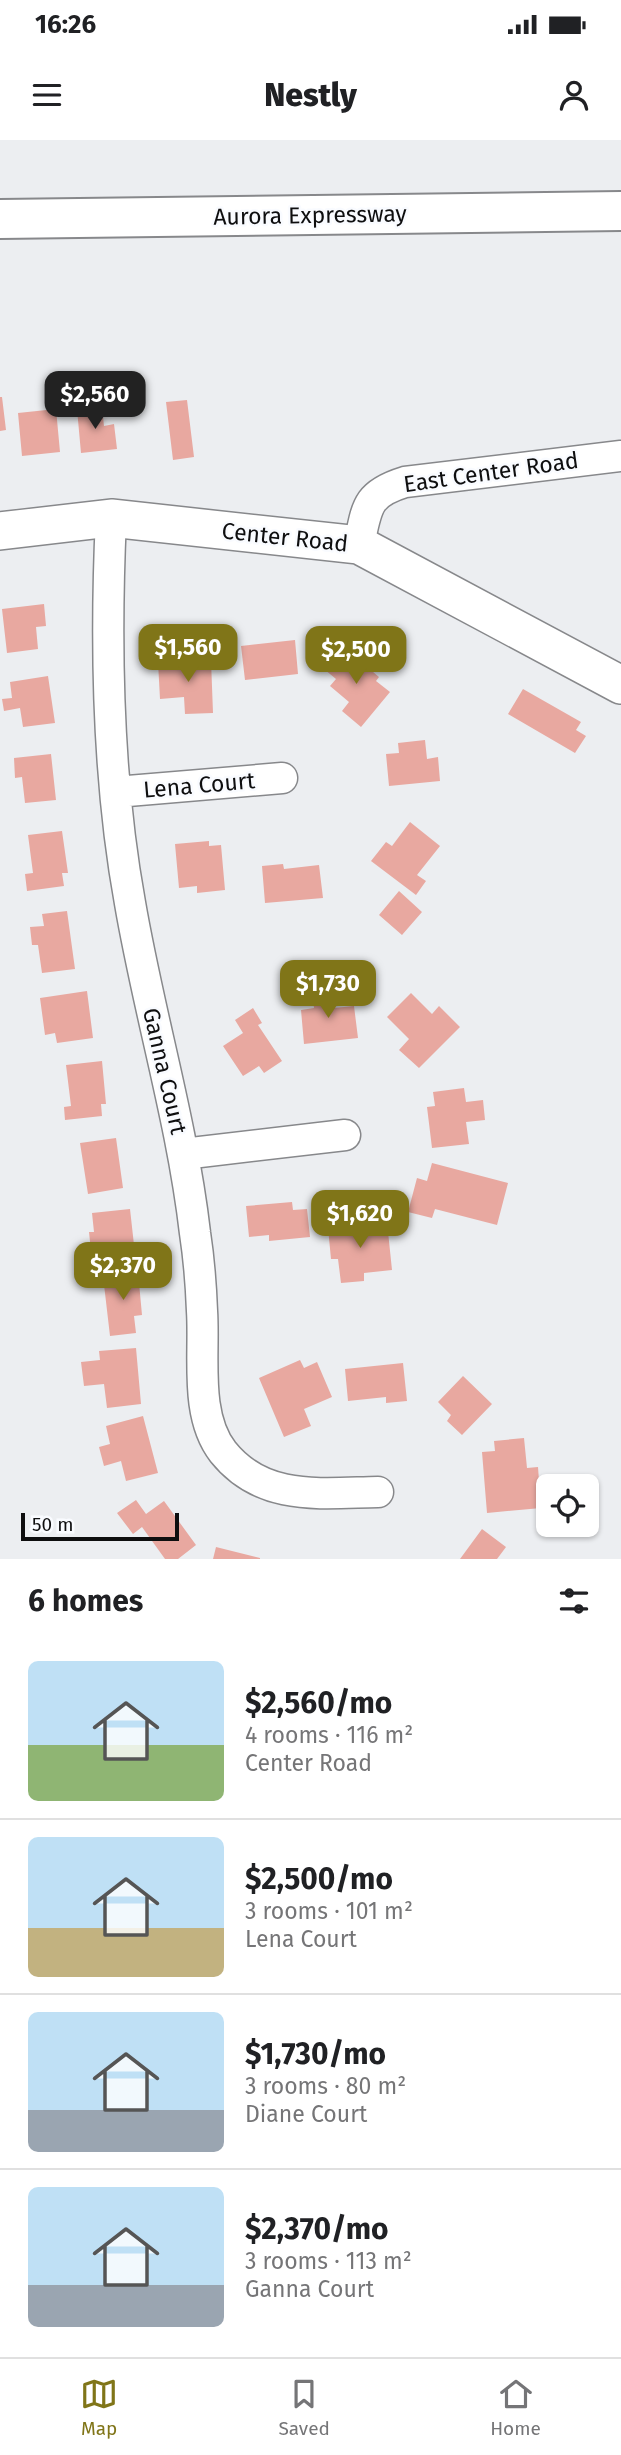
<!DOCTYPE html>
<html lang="en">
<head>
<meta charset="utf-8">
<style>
  :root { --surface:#fff; --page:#f6f6f6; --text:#202124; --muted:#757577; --line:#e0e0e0; --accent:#807518 }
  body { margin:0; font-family:"Fira Sans",sans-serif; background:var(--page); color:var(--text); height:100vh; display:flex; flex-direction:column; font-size:26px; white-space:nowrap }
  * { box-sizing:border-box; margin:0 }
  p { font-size:23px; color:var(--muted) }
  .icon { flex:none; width:38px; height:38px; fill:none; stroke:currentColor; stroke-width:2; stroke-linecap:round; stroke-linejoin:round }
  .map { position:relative; height:1419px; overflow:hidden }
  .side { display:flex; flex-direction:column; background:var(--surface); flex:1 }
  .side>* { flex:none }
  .buttons { position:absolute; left:536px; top:1334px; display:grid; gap:14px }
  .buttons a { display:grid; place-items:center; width:63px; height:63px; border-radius:10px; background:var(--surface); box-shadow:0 2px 5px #0004; font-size:35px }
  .scale { position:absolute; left:21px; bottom:18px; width:158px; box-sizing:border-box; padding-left:7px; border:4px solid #0e0e0f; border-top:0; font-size:19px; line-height:24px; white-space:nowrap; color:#0e0e0f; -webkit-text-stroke:5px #f9fbff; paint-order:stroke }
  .price { position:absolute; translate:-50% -60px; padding:0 16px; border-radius:14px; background:var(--accent); color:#fff; font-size:23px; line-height:46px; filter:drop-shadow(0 2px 4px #0008) }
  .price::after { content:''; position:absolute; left:50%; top:42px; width:21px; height:16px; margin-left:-10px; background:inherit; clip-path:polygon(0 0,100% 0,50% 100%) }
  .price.selected { background:#222; color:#fff }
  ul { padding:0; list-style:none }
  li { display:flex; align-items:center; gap:21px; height:175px; padding:0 28px }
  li+li { border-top:2px solid var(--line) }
  li span { display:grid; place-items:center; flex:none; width:196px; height:140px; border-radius:10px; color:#555 }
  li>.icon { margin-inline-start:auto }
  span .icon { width:84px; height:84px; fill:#fffc; stroke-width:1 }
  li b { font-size:30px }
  h2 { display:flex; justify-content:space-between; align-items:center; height:84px; padding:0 28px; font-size:30px }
  .status { display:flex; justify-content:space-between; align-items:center; height:49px; padding:0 35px; background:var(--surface); direction:ltr }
  .status svg { height:19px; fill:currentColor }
  header { display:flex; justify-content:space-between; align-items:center; height:91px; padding:0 28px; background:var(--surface); font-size:32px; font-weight:800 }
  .tabs { display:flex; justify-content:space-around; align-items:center; height:98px; border-top:2px solid var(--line); background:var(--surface); font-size:19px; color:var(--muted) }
  .tabs a { display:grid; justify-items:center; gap:4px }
  .tabs .selected { color:var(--accent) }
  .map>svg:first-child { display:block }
</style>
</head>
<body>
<div class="status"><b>16:26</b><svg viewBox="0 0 49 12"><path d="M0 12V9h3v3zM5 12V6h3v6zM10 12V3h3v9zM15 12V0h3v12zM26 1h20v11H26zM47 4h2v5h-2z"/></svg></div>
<header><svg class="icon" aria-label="menu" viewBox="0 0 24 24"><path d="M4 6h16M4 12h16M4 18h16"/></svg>Nestly<svg class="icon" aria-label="person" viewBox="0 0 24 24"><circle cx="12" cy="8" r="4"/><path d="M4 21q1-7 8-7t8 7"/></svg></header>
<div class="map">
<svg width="621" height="1419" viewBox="0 0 621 1419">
  <rect width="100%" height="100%" fill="#eceef1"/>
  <path fill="#e8a8a0" d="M0,257H2L6,290L0,291Z
    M187,260L194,317L173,320L166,262Z
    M102,267L104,286L114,284L117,309L81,313L77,269Z
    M56,269L60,312L22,316L18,273Z
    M44,464L46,486L36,487L38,509L7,513L2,469Z
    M295,500L298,534L245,540L241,506Z
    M342,506L379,537L376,541L390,552L361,587L342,571L349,562L330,546L336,539L324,529Z
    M211,520L213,573L185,574L184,557L160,559L158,522Z
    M48,536L55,583L23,587L20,568L4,571L2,559L12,558L10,542Z
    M523,549L581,582L576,590L586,596L575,613L508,574Z
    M425,600L427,619L438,617L440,641L389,646L386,614L399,613L398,603Z
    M51,614L56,660L25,663L22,637L15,638L14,618Z
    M410,682L440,706L417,735L426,741L416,755L371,721L386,702L392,706Z
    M62,691L68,733H62L64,746L27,751L25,734L33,733L28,695Z
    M209,701V706L221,705L225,750L197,753V746L179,748L175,704Z
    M283,724L284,729L319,725L323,758L265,763L262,726Z
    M399,751L422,772L402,795L379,775Z
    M67,771L75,829L42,833L38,805H32L30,787L44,786L42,774Z
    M332,847L334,868L354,866L358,898L304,904L301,870L314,868L312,849Z
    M87,851L93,898L57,903L55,893L45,895L40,858Z
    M411,853L432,874L439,866L460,887L419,928L399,910L409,899L387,877Z
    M253,868L262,883L258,885L282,921L264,933L259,926L243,936L223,906L243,893L235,880Z
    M102,921L106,964H101L102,976L65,980L64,967L71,966L66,925Z
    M464,948L466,962L483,960L485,980L466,982L469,1004L432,1008L427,967L435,966L433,952Z
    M116,998L123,1048L88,1054L80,1003Z
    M432,1023L508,1043L497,1085L435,1069L432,1078L408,1072L417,1038L427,1041Z
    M292,1062L293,1070L307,1069L310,1097L269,1101V1095L249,1097L246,1066Z
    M130,1069L135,1114L102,1117V1110L91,1111L89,1092H94L92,1073Z
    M387,1082L392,1130L364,1133V1141L341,1143L338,1119H331L328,1088Z
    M138,1132L142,1175L134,1176L136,1193L110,1196L103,1136Z
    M136,1208L141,1264L107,1268L104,1244L84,1246L81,1222L100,1220L99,1211Z
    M300,1220L304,1228L317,1222L332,1257L304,1269L311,1286L284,1297L259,1238Z
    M403,1223L407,1261L386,1263V1257L348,1261L345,1229Z
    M463,1236L492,1264L462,1295L447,1281L451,1275L438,1262Z
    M143,1276L158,1333L126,1341L121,1321L104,1326L99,1307L110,1304L106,1286Z
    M524,1298L527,1328L538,1327L541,1368L487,1373L482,1312L495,1311L494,1301Z
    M136,1360L146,1374L164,1361L196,1405L178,1419H165L142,1387L133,1394L117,1373Z
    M482,1389L506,1407L497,1419H460Z
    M216,1407L260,1418V1419H213Z"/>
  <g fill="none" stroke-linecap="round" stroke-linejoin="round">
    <g stroke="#87888b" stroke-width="33">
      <path id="minor" d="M111,378C105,506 107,637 130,763C149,874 182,981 195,1093C199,1119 201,1145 202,1171C205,1215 194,1275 223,1312C263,1362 321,1353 378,1352
        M359,405C367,367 366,354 405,342L621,316
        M116,652L282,638
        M183,1014L345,995"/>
    </g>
    <g stroke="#87888b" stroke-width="40">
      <path id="major" d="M0,391L111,378L359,405L621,545"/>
    </g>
    <g stroke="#87888b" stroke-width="42">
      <path id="highway" d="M0,79L621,71"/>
    </g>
    <use href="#minor" stroke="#fff" stroke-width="30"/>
    <use href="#major" stroke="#fff" stroke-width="37"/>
    <use href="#highway" stroke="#fff" stroke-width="38"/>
  </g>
  <g text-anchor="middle" stroke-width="5" stroke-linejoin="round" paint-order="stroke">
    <g font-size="23" fill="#0e0e0f" stroke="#f9fbff">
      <text transform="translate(310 75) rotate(-1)" y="8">Aurora Expressway</text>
      <text transform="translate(491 332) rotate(-8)" y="8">East Center Road</text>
      <text transform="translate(285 397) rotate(6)" y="8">Center Road</text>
      <text transform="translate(199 645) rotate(-5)" y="8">Lena Court</text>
      <text transform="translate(165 931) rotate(77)" y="8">Ganna Court</text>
    </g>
  </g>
</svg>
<div class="buttons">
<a><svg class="icon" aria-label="locate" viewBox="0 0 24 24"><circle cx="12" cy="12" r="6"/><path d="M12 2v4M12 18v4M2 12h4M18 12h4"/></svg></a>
</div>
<div class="scale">50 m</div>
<b class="price selected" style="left:95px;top:291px">$2,560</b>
<b class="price" style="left:188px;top:544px">$1,560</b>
<b class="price" style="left:356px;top:546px">$2,500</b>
<b class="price" style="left:328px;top:880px">$1,730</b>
<b class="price" style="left:360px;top:1110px">$1,620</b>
<b class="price" style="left:123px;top:1162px">$2,370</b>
</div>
<section class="side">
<h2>6 homes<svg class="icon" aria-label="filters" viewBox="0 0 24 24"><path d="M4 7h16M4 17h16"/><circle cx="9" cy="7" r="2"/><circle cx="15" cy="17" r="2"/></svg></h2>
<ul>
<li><span style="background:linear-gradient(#bfe0f5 60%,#8fb573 0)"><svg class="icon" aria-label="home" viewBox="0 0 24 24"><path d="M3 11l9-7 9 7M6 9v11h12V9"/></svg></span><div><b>$2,560/mo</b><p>4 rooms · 116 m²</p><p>Center Road</p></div></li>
<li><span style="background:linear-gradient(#bfe0f5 65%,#c2b280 0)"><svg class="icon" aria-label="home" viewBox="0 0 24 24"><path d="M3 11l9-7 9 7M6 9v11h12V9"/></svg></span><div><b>$2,500/mo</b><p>3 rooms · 101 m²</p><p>Lena Court</p></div></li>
<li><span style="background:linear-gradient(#bfe0f5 70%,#9aa5b1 0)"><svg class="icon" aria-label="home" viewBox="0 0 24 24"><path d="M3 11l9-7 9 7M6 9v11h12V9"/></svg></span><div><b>$1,730/mo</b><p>3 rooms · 80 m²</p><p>Diane Court</p></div></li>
<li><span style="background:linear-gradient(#bfe0f5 70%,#9aa5b1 0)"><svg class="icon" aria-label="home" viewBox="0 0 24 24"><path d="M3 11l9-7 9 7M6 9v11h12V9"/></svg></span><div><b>$2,370/mo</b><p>3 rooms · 113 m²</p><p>Ganna Court</p></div></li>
</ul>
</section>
<nav class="tabs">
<a class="selected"><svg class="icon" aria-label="map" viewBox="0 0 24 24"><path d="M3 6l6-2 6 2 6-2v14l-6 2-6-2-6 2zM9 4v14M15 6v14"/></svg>Map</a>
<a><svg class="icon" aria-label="saved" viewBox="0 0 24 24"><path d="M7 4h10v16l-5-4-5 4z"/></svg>Saved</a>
<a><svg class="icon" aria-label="home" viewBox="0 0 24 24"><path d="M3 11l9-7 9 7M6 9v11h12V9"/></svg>Home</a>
</nav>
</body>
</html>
